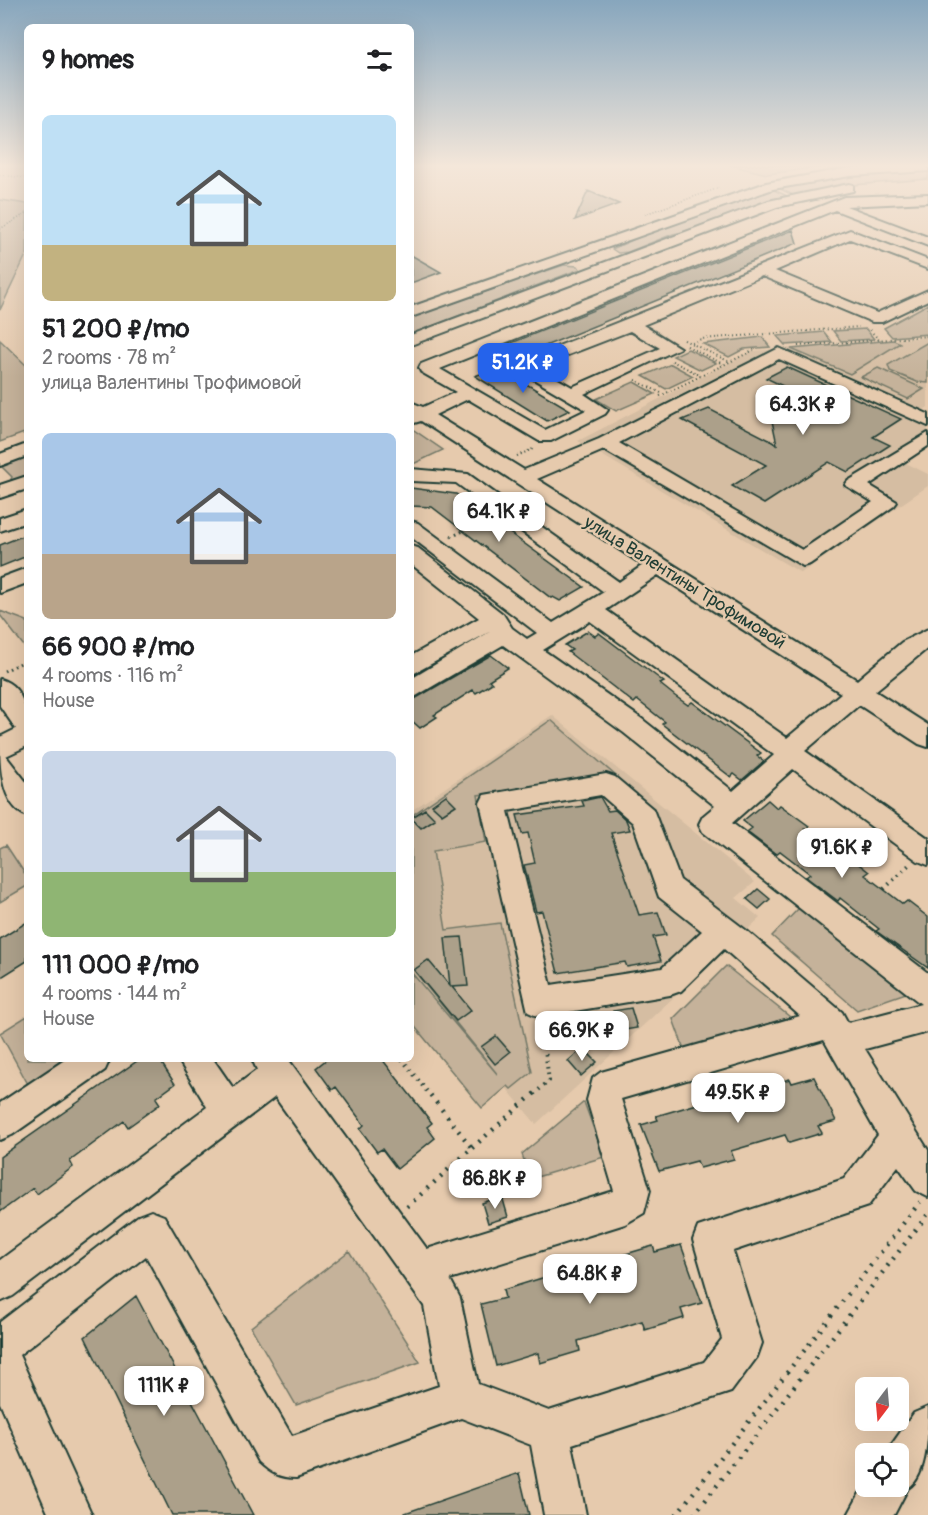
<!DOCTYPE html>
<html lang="en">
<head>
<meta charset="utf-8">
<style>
  :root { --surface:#fff; --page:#f2f2f2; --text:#202124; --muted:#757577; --accent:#2563eb }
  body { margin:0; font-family:Pangolin,sans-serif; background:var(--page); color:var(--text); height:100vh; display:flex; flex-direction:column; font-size:22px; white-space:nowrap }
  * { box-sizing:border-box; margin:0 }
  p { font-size:20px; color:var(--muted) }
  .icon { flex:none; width:33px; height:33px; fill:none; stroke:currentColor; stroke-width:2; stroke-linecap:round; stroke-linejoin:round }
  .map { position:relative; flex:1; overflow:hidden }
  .details { position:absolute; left:24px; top:24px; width:390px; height:1038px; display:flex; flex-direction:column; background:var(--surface); border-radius:9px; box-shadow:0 6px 24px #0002 }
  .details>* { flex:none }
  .needle { width:39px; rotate:196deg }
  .tools { position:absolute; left:855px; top:1377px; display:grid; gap:12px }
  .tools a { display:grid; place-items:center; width:54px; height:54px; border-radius:9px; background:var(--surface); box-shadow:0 6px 24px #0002; font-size:30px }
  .price { position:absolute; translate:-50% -51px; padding:0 14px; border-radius:12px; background:#fff; color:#222; font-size:20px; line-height:39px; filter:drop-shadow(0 2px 3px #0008) }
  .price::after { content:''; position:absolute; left:50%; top:36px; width:18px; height:14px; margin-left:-9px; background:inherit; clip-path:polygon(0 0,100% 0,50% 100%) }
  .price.on { background:var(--accent); color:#fff }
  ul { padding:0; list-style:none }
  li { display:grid; align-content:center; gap:12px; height:318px; padding:0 18px }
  li span { display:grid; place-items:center; height:186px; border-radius:9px; color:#555 }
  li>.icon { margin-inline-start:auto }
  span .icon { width:108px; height:108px; fill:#fffc; stroke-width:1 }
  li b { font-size:26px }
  h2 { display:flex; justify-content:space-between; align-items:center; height:72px; padding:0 18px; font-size:26px }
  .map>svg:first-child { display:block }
</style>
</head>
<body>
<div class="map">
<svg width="928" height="1515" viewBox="0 0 928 1515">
  <rect width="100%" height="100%" fill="#e6caad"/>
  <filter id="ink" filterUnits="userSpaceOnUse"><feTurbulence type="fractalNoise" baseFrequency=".0167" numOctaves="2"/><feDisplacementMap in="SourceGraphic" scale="12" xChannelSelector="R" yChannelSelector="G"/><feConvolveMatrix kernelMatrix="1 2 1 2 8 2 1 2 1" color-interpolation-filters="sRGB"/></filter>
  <g filter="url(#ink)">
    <path fill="#d5bda2" d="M928,337V407L921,412L928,416V448L906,463L928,474V486L801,573L578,441L752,351Z
      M552,715L755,882L736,898L760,918L536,1124L411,973V811Z"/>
    <path fill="#c5b29a" stroke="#727867" stroke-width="1.5" d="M729,165H838L767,174Z
      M928,170V179L853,185L795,196L778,188L841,175Z
      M772,189L789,197L698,229L673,234L628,252L618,253L612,249L681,219Z
      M0,200L27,204V253L0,310Z
      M564,265L578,266L580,269L411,334V317Z
      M928,304V334L892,337L884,328Z
      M866,329L874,339L841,341L833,331Z
      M824,332L832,342L785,345L777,336Z
      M762,337L770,347L744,349L729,357L703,344Z
      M0,340L27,366V432L0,442Z
      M894,340L900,343L850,374L791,349Z
      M928,342V383L917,382L890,371L888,365Z
      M688,349L716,363L701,370L673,356Z
      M671,364L693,376L666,389L643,376Z
      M878,368L924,389L908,399L861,377Z
      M634,382L655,394L616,411L596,399Z
      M411,428L443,450L411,465Z
      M27,455V476L9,483L12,477L0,465Z
      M0,611L27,621V650L0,615Z
      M551,720L616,776L478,795L486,842L433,851L446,930L500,923L532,1072L511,1089L508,1086L482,1108L411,1022V972L498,1075L411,967V816Z
      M6,845L27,877V886L0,902V848Z
      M799,908L906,993L857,1010L772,936Z
      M726,966L790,1017L684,1049L673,1019Z
      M27,1016V1059H68L29,1086L0,1033Z
      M584,1102L604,1157L530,1179L522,1154Z
      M349,1251L420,1362L296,1405L251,1327Z"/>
    <path fill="#aca08a" stroke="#1f3d34" stroke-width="1.5" d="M588,191L619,204L575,220Z
      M793,230L797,243L511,360L494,350Z
      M411,255L425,263L441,272L411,283Z
      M498,367L570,410L547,421L475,376Z
      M787,367L901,419L873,437L890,445L848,472L829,462L764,504L732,486L766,465L682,420L709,409L777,444L772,421L810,399L766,378Z
      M411,488L456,494L584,587L560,601L553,597L551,598L432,507L411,506Z
      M27,534V556L0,567V545Z
      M588,631L595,636L599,633L664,682L660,684L675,696L688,705L692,702L761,753L757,756L764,761L742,780L734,774L731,777L662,724L665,722L637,700L634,703L568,652L572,650L565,645Z
      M491,655L508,668L489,680L492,683L476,693L473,690L434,715L437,717L420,728L411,720V701Z
      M446,795L456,805L442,814L432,805Z
      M600,797L608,811L615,810L626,820L630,830L611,833L639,915L658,912L666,935L653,937L661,961L627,967L625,962L558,973L542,911L536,912L524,865L535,863L528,833L522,834L517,815L584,806L582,801Z
      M768,800L777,808L780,805L809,826L805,829L834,852L838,848L869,872L865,875L903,904L907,901L928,917V968L876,931L879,929L840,898L838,901L806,877L810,874L780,851L776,854L747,832L752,828L743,821Z
      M425,809L435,819L421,828L411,818Z
      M758,889L770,899L759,909L747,899Z
      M27,922V961L0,978V939Z
      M462,937L468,986L452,987L471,1010L456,1021L414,970L428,960L450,986L445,938Z
      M631,1008L637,1028L619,1031L613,1011Z
      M496,1036L510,1052L495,1064L481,1047Z
      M583,1048L597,1062L581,1076L568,1061Z
      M140,1059H159L175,1084L156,1098L160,1104L128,1127L124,1121L70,1161L73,1167L37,1194L33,1188L0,1212V1157Z
      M327,1059H382L432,1123L427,1127L435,1138L397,1169L382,1149L377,1152L360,1129L364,1125L336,1087L332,1090L316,1068Z
      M814,1077L836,1121L818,1126L822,1133L789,1143L785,1135L731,1151L734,1159L700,1168L697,1161L659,1171L641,1125L658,1120L656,1116L704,1102L706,1107L745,1096L743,1092L790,1079L792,1083Z
      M502,1196L508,1217L488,1223L482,1203Z
      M681,1245L702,1303L681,1309L684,1318L645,1330L642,1321L578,1341L580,1351L540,1363L538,1353L496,1366L481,1304L505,1298L503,1290L555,1274L557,1282L604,1268L602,1261L653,1246L655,1252Z
      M136,1296L253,1515H172L85,1337Z
      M519,1473L529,1515H405V1513Z"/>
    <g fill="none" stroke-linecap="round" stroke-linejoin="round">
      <g stroke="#1f3d34" stroke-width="4">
        <path id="minor" d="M901,165H928V171L850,176L773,189L411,317V307L766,183L850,168Z
          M849,184L853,185V191L777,207L411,345V335L768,201Z
          M928,194V202L846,206L928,237V246L835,210L440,369L545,430L586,410L518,370L516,366L518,362L850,230L928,260V269L850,239L775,271L877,313L928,290V300L882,322H872L762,276L643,325L680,348L584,394L608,410L605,414L551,441H539L468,399L435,415L524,470L599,439L779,348L928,414V426L779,359L619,443L802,550L873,502L845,485L848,481L928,433V446L869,485L897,502L894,506L810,564L803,566L604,450L537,479L857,680L902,642L928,629V648L875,691L928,725V747L919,744L859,705L805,751L928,838V865L918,861L793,769L732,823L928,973V1032L865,1049L928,1150V1197L916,1191L898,1166L868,1206L733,1251L762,1343L757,1357L731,1392L572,1444L586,1515H544L531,1445L461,1418L296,1478C280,1478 271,1473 259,1462L146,1256L19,1355L92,1515H49L0,1403V1322L138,1216L151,1211L164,1216L292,1436L439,1386L424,1306L275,1097L13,1296L0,1302V1260L207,1107L178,1059H213L233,1088L257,1070L252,1059H288L427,1249L614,1191L587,1100L593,1078L601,1072L800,1016L724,949L681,991L670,995L539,1017L528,1012L480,803L484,795L606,774L615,777L653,809L680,880L747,931L842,1012L848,1023L921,1004L703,832L699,824L703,816L715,806L624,733L503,645L411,699V679L491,631L411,675V656L479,618L411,564V546L418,548L503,614L512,628L527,639L537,633L411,537V521L418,523L553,623L604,592L456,483L411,481V469L468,474L619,582L643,565L421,421L411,424V402L423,407L456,392L421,372L419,368L421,364L844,197ZM630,331L660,348L572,387L537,367ZM658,575L841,693L787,738L606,610ZM590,621L774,755L773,756L733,791L642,719L543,650ZM601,795L633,823L659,897L702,931L662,968L551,985L508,811ZM824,1040L878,1135L844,1179L698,1227L693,1240L722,1339L704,1362L549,1411L478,1384L460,1298L450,1279L625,1224L644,1213L650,1190L621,1099Z
          M27,444V456L0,466V454Z
          M27,476V489L0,498V485Z
          M27,509V522L0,531V518Z
          M27,568V583L0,593V578Z
          M0,679C29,688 27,722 27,746L6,756L27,783V816C0,805 0,764 0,737L16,729L0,706Z
          M66,1059H110L105,1070L12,1135L0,1140V1103Z
          M928,1407C928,1430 928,1476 908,1488L894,1515H848L866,1482V1486H898V1454H885L914,1413Z"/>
      </g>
      <path stroke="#1f3d34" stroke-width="1.5" stroke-dasharray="1 2" stroke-linecap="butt" d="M0,175L27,178
        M645,214L719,188
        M0,229L27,213"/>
      <path stroke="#1f3d34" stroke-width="2" stroke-dasharray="1 3" stroke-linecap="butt" d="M870,330L879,340
        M684,340L728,361
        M692,343L701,339L859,327
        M687,346L723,364
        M798,346L928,336
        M672,361L700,375
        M635,380L663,394
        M660,396L756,349
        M517,456L535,448"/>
      <path stroke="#1f3d34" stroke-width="3" stroke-dasharray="1.5 4" stroke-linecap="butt" d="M451,537L465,530
        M4,671L27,660"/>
      <path stroke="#1f3d34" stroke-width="4" stroke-dasharray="1.5 5" stroke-linecap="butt" d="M884,889L910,864
        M402,1059L429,1094
        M534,1094L549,1081L542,1026"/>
      <path stroke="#1f3d34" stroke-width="4.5" stroke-dasharray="2 7" stroke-linecap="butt" d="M472,1148L536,1092
        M407,1207L472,1148L428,1092
        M676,1515L920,1202
        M694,1515L928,1214"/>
      <use href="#minor" fill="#e6caad" fill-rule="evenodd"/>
    </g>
  </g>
  <linearGradient id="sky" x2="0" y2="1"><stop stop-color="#87a6bd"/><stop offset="0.44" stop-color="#f4e7da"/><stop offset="1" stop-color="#f4e7da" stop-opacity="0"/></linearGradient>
  <rect width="928" height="377" fill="url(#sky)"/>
  <g text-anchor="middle" stroke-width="5" stroke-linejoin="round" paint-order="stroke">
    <g font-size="18" fill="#1f3d34" stroke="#e6caad">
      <text transform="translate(685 582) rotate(32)" y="6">улица Валентины Трофимовой</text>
    </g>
  </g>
</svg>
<div class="tools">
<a><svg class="needle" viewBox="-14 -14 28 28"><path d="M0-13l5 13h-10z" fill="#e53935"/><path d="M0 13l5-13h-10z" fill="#757577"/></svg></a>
<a><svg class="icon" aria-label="locate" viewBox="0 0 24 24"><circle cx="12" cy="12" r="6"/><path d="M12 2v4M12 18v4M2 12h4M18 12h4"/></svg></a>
</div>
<b class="price on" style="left:523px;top:394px">51.2K ₽</b>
<b class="price" style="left:803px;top:436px">64.3K ₽</b>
<b class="price" style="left:499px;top:543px">64.1K ₽</b>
<b class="price" style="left:842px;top:879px">91.6K ₽</b>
<b class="price" style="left:582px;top:1062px">66.9K ₽</b>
<b class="price" style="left:738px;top:1124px">49.5K ₽</b>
<b class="price" style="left:495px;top:1210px">86.8K ₽</b>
<b class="price" style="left:590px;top:1305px">64.8K ₽</b>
<b class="price" style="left:164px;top:1417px">111K ₽</b>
<section class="details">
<h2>9 homes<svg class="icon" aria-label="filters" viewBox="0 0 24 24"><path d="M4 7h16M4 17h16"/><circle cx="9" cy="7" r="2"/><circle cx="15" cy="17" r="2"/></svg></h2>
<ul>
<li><span style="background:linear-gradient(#bfe0f5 70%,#c2b280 0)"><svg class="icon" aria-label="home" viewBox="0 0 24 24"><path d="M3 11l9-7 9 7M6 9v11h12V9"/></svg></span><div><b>51 200 ₽/mo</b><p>2 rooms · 78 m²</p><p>улица Валентины Трофимовой</p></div></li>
<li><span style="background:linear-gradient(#a9c7e8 65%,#b9a48a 0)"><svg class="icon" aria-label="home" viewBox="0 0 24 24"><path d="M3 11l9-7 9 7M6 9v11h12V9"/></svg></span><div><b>66 900 ₽/mo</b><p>4 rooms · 116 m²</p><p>House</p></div></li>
<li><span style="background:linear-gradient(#c9d6e8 65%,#8fb573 0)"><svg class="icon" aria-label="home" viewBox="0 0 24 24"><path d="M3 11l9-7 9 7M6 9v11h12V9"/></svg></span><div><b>111 000 ₽/mo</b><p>4 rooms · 144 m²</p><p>House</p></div></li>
</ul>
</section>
</div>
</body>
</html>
